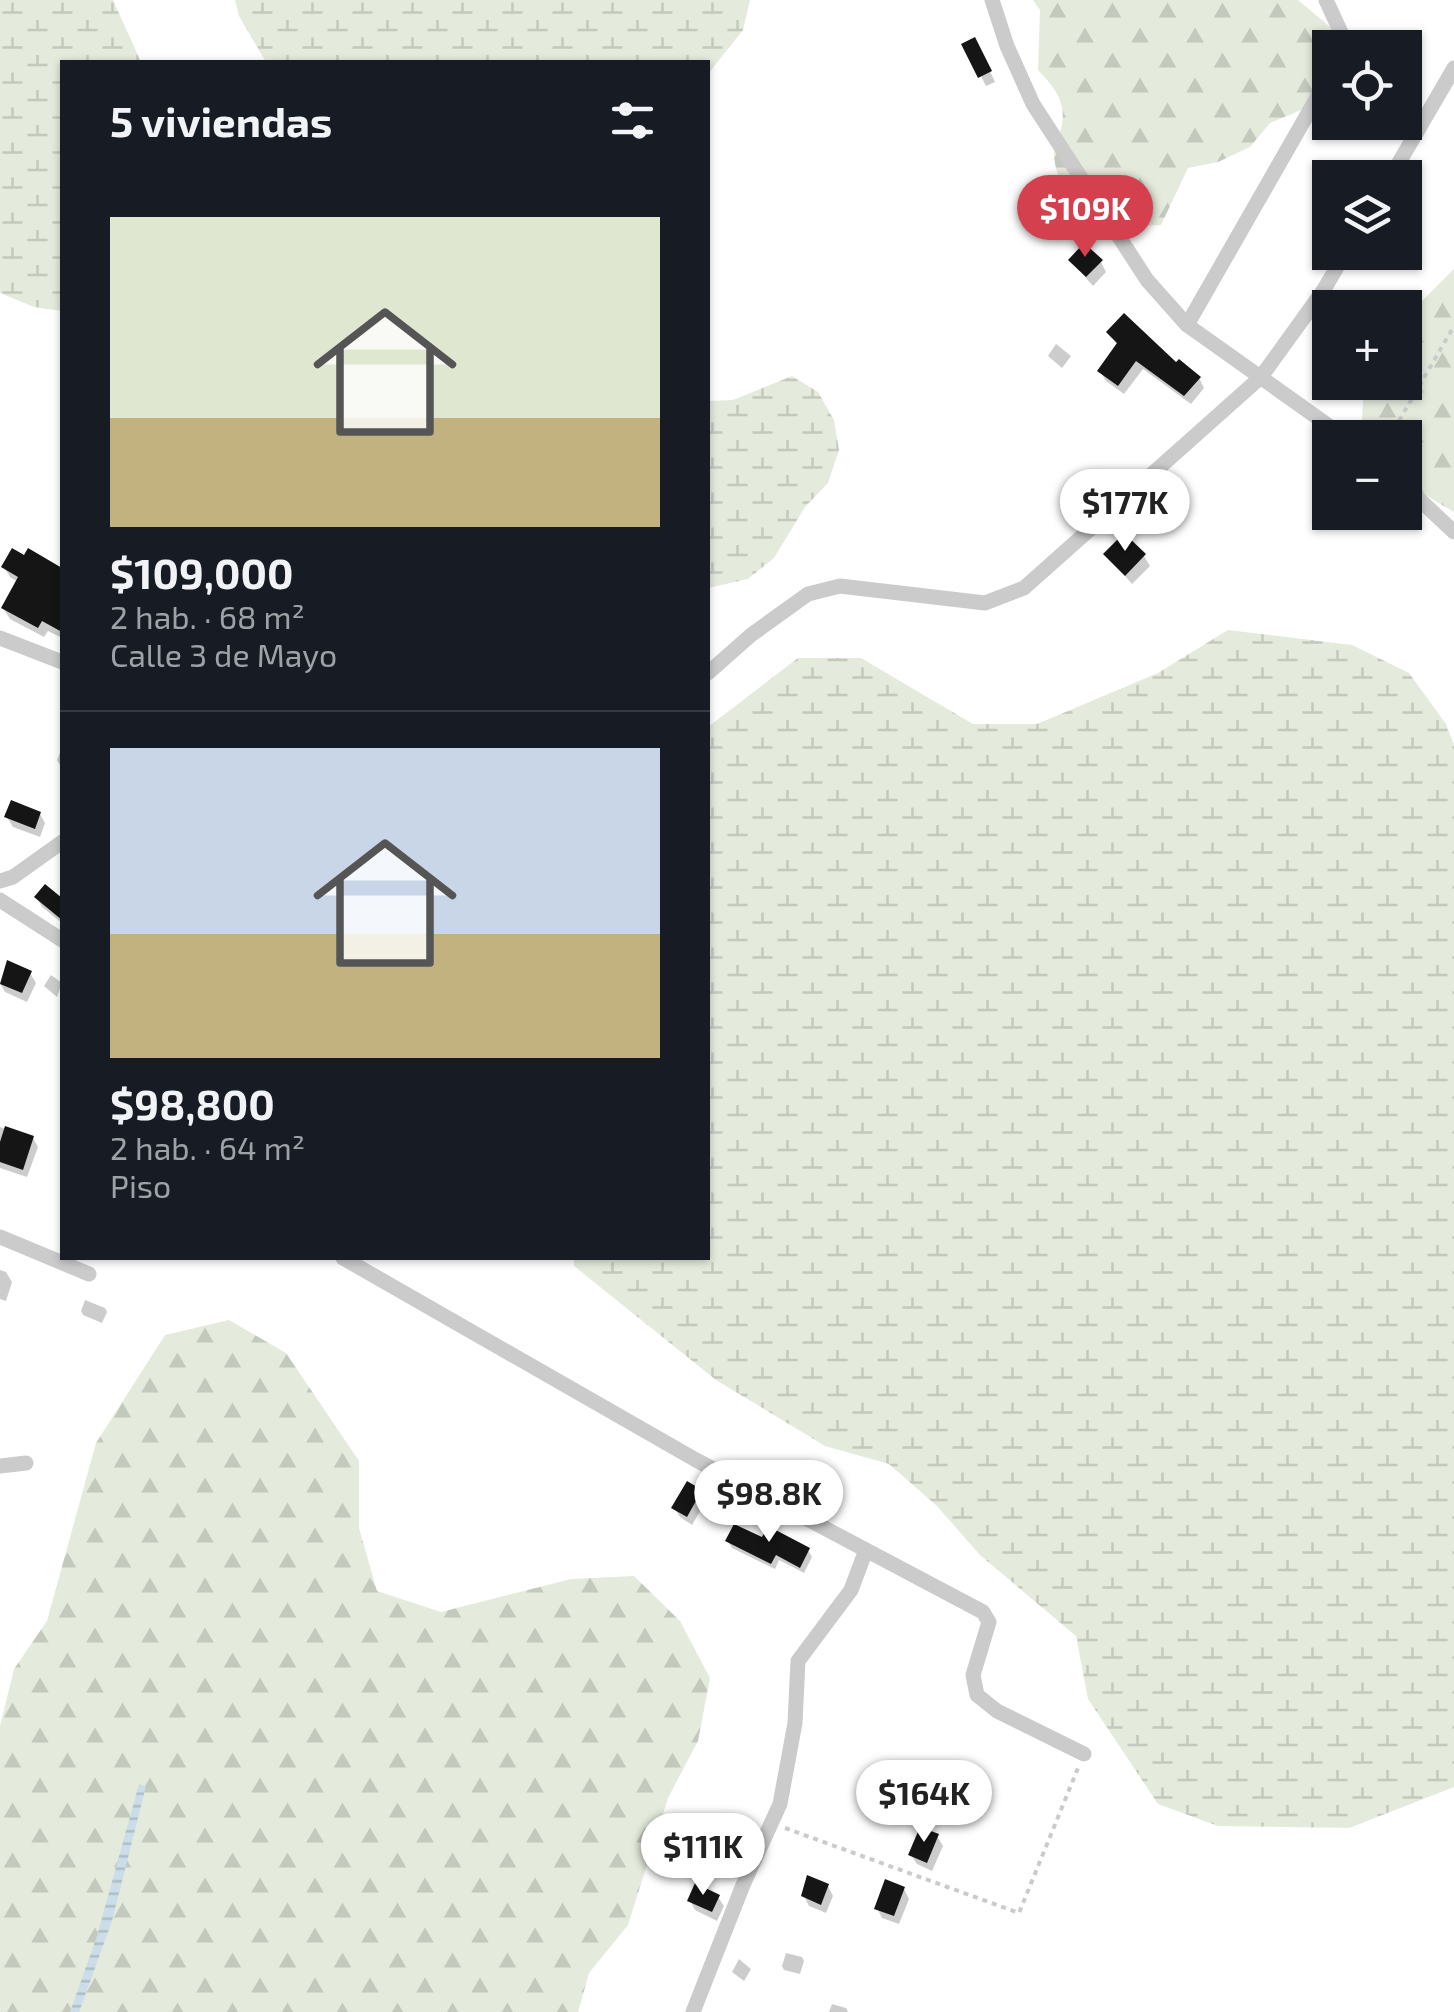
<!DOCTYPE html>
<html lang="es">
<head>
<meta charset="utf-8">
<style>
  :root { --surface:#171b24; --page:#242831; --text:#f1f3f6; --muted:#9ea1a6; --line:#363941; --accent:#d5404f }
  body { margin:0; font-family:"Exo 2",sans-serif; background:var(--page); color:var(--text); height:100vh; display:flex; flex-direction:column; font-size:38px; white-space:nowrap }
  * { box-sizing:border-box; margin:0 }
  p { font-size:32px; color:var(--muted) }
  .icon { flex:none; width:55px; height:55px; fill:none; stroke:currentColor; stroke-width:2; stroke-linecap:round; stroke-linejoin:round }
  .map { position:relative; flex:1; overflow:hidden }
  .side { position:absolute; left:60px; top:60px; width:650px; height:1200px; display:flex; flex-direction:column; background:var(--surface); border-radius:0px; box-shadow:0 2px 8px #0004 }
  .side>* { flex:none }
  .controls { position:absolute; left:1312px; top:30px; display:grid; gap:20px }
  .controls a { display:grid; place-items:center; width:110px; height:110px; border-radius:0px; background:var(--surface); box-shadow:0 2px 8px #0004; font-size:50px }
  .price { position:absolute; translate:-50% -85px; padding:0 22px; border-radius:35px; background:#fff; color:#222; font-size:32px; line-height:65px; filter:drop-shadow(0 2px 5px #0008) }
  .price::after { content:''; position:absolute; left:50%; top:60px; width:30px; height:22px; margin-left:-15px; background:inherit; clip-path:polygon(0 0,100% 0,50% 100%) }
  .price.active { background:var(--accent); color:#fff }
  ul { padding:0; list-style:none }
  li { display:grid; align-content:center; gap:20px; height:530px; padding:0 50px }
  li+li { border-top:2px solid var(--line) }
  li span { display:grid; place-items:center; height:310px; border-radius:0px; color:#555 }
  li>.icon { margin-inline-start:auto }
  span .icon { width:180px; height:180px; fill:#fffc; stroke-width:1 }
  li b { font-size:42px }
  h2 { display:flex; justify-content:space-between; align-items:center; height:120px; padding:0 50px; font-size:42px }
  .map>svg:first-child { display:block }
</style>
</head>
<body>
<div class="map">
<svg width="1454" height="2012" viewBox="0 0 1454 2012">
  <defs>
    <pattern id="forest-firs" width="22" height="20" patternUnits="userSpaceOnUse" patternTransform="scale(2.5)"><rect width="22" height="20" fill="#e4eadc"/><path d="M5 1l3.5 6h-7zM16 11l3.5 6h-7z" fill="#c4c9bd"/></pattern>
    <pattern id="wetland-marsh" width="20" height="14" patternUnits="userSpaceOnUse" patternTransform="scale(2.5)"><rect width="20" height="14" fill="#e4eadc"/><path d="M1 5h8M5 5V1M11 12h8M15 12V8" fill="none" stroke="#c4c9bd"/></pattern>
    <pattern id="water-rules" width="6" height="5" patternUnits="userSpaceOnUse" patternTransform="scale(2.5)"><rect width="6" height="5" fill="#cadde8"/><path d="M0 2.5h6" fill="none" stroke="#aebec7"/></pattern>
  </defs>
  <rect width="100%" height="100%" fill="#fff"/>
  <path fill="url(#forest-firs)" d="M1033,0H1298L1335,31L1336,47L1330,48V98L1270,123L1250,147L1218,162L1188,168L1161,225C1114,228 1059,212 1054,156C1053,146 1060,136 1062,125C1066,101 1054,87 1038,70L1040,10Z
    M1454,269V512L1405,483V438H1361L1364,383L1405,382V318Z
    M229,1320L286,1353L359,1461V1528L377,1591L441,1612L571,1579L634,1576L680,1621L710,1678L698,1741L668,1798L628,1925L589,1973L578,2012H0V1726L14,1669L47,1621L96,1443L165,1335Z"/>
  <path fill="url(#wetland-marsh)" d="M0,0H113L141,62H62V311L34,307L0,293Z
    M235,0H750L743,30L708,74V62H266L239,16Z
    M792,376L818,392L834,420L839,450L828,483L805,507L774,558L748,579L708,588V401L733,400Z
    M1228,630L1352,645L1409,673L1446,724L1454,745V1787L1349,1828L1218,1826L1158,1804L1088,1699L1076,1636L980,1555L937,1506L889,1464L825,1446L716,1380L574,1266V1258H708V727L798,658H861L973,724H1037L1158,673Z"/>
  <path fill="url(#water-rules)" d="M139,1784L146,1786L112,1921L79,2012H70L97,1936Z"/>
  <path fill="#0003" d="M965,45L980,50L995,82L986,86Z
    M1078,200L1083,208L1060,228L1047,213Z
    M1071,261L1101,262L1106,272L1093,286Z
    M1109,332L1199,378L1204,388L1191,404L1143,369L1124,394L1106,381L1100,371L1118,346Z
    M1056,344L1071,356L1062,368L1048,356Z
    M1106,554L1144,556L1150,566L1132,584Z
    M4,567L62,571V591L54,607L62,611V638L48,631L44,637L10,619L3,608L18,582L10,577Z
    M62,748V769L57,760Z
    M40,814L45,823L40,837L13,827L7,817Z
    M45,887L62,901V923L42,907L37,898Z
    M8,963L30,973L36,983L27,1002L5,992L0,983Z
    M51,975L62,983L57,997L44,986Z
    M0,1127L33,1138L38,1147L27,1177L0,1168Z
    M0,1270L6,1272L12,1282L6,1301L0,1299Z
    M85,1300L105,1308L107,1312L102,1323L83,1315L81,1311Z
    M701,1491L706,1501L692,1525L680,1517L674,1508Z
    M728,1541H763L808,1550L812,1557L804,1573L779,1560L775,1569L732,1548Z
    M937,1836L943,1846L932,1871L917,1864L911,1855Z
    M828,1886L833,1896L826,1913L809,1906L804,1896Z
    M904,1889L909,1899L899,1924L882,1918L877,1908Z
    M718,1897L724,1906L717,1921L695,1910L690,1900Z
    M786,1953L802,1957L804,1961L800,1974L784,1970L782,1966Z
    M739,1959L751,1969L744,1981L732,1972Z
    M832,2004L846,2008L848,2012H829Z"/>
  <path fill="#151515" d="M975,37L992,71L978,78L961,44Z
    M1067,182L1080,198L1054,221L1039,204Z
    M1084,243L1103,260L1086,277L1068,260Z
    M1124,313L1176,362L1179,359L1201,377L1184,396L1136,361L1118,386L1097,371L1117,343L1106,332Z
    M1124,533L1146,554L1125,576L1103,554Z
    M12,548L24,555L28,548L62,568V632L42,621L38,628L1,608L18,577L1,567Z
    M11,800L41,812L35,829L4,817Z
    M45,884L62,898V920L34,897Z
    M7,960L32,971L22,993L0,984Z
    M5,1126L34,1136L23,1170L0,1162V1142Z
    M687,1481L702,1490L687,1517L671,1508Z
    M734,1524L762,1537L768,1526L810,1548L800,1568L776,1555L771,1564L725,1541Z
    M920,1827L939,1834L927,1863L908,1855Z
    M807,1875L829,1884L821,1905L801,1896Z
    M885,1879L905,1887L894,1916L874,1909Z
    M695,1883L720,1895L712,1912L687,1901Z"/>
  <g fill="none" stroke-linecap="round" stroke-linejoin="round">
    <path stroke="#cbcbcb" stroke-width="4" stroke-dasharray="5 5" stroke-linecap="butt" d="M1389,438L1454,326
      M785,1828L1019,1913L1078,1768"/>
    <path stroke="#cbcbcb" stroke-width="15" d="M992,0L1007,46L1033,104L1147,280L1187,325L1346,438
      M1326,0L1344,39L1343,48
      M1390,178L1454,68
      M1187,325L1330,75
      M1405,486L1454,532
      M0,638L62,662
      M708,673L751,635L808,594L840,586L985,603L1024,588L1261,377L1323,291L1346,252
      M0,881L13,877L62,842
      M0,900L62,940
      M0,1237L89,1274
      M343,1258L696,1460L983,1612L989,1622L973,1675L977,1695L997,1711L1084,1754
      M0,1466L26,1463
      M693,2012L743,1885L780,1804L795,1723L798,1661L851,1590L866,1550"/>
  </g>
</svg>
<div class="controls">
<a><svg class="icon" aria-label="locate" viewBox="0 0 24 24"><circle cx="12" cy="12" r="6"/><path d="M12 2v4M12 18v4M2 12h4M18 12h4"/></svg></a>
<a><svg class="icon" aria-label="layers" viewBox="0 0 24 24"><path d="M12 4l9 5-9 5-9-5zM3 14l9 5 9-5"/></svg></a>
<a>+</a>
<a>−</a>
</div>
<b class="price active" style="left:1085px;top:260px">$109K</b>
<b class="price" style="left:1125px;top:554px">$177K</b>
<b class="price" style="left:769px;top:1545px">$98.8K</b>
<b class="price" style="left:924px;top:1845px">$164K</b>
<b class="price" style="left:703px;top:1898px">$111K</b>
<section class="side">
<h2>5 viviendas<svg class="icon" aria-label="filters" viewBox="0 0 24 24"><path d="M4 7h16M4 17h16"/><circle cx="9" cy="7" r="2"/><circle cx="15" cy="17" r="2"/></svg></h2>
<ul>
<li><span style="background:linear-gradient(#dfe7d0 65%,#c2b280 0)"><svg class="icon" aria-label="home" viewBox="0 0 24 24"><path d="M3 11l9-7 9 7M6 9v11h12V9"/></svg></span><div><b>$109,000</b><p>2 hab. · 68 m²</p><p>Calle 3 de Mayo</p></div></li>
<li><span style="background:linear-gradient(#c9d6e8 60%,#c2b280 0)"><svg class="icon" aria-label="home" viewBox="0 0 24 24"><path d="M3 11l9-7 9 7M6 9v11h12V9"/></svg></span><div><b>$98,800</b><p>2 hab. · 64 m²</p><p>Piso</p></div></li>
</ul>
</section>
</div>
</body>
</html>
